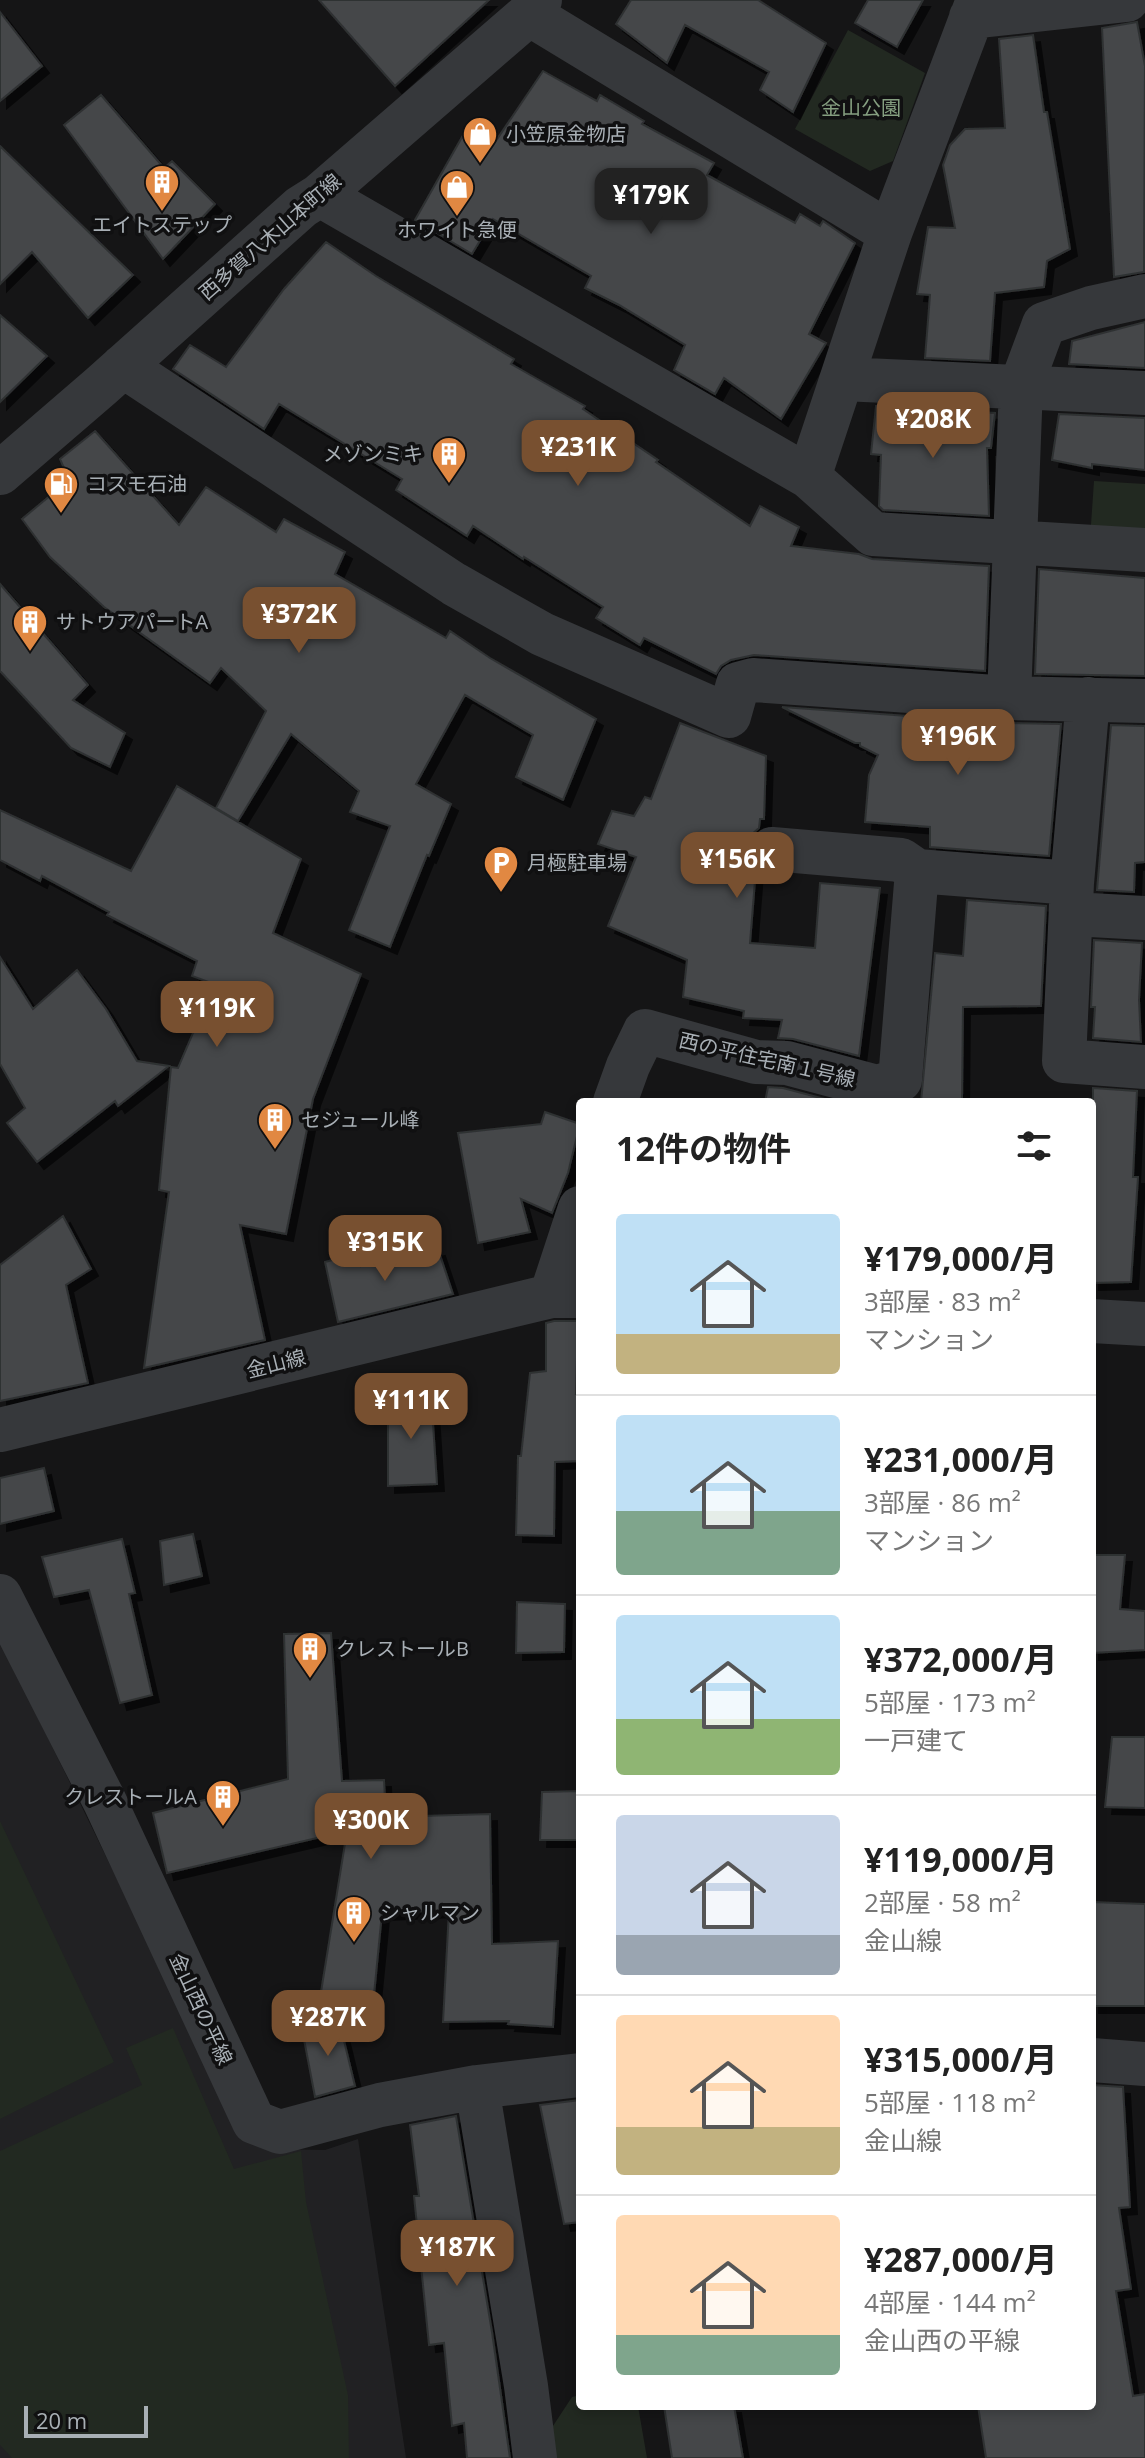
<!DOCTYPE html>
<html lang="ja">
<head>
<meta charset="utf-8">
<style>
  :root { --surface:#fff; --page:#f2f2f2; --text:#222; --muted:#767676; --line:#e0e0e0; --accent:#785030 }
  body { margin:0; font-family:"Open Sans","Noto Sans JP",sans-serif; background:var(--page); color:var(--text); height:100vh; display:flex; flex-direction:column; font-size:30px; white-space:nowrap }
  * { box-sizing:border-box; margin:0 }
  p { font-size:26px; color:var(--muted) }
  .icon { flex:none; width:44px; height:44px; fill:none; stroke:currentColor; stroke-width:2; stroke-linecap:round; stroke-linejoin:round }
  .map { position:relative; flex:1; overflow:hidden }
  .panel { position:absolute; left:576px; top:1098px; width:520px; height:1312px; display:flex; flex-direction:column; background:var(--surface); border-radius:8px; box-shadow:0 4px 12px #0003 }
  .panel>* { flex:none }
  .scale { position:absolute; left:24px; bottom:20px; width:124px; box-sizing:border-box; padding-left:8px; border:4px solid #a8afb5; border-top:0; font-size:22px; line-height:28px; white-space:nowrap; color:#a8afb5; -webkit-text-stroke:6px #101011; paint-order:stroke }
  .price { position:absolute; translate:-50% -68px; padding:0 18px; border-radius:16px; background:var(--accent); color:#fff; font-size:26px; line-height:52px; filter:drop-shadow(0 2px 4px #0008) }
  .price::after { content:''; position:absolute; left:50%; top:48px; width:24px; height:18px; margin-left:-12px; background:inherit; clip-path:polygon(0 0,100% 0,50% 100%) }
  .price.on { background:#222; color:#fff }
  ul { padding:0; list-style:none }
  li { display:flex; align-items:center; gap:24px; height:200px; padding:0 40px }
  li+li { border-top:2px solid var(--line) }
  li span { display:grid; place-items:center; flex:none; width:224px; height:160px; border-radius:8px; color:#555 }
  li>.icon { margin-inline-start:auto }
  span .icon { width:96px; height:96px; fill:#fffc; stroke-width:1 }
  li b { font-size:34px }
  h2 { display:flex; justify-content:space-between; align-items:center; height:96px; padding:0 40px; font-size:34px }
  .map>svg:first-child { display:block }
</style>
</head>
<body>
<div class="map">
<svg width="1145" height="2458" viewBox="0 0 1145 2458">
  <defs>
    <filter id="shadow"><feDropShadow dx="7" dy="7" stdDeviation="0" flood-color="#0009"/></filter>
  </defs>
  <rect width="100%" height="100%" fill="#151516"/>
  <path fill="#212123" d="M0,1640L241,2132L269,2149L325,2150L358,2139L406,2458H0Z"/>
  <path fill="#222921" d="M848,30L925,73L893,161L870,171L795,129Z
    M1094,481L1145,484V543L1090,539Z
    M0,1821L114,2062L0,2119Z
    M173,2028L234,2169L301,2151L306,2202L348,2395L349,2458H12L0,2445V2151L142,2085L126,2048Z
    M580,2395V2406H638L647,2458H556L551,2429L572,2397Z"/>
  <path fill="#444649" stroke="#2f3032" stroke-width="2" filter="url(#shadow)" d="M319,0H489L395,86Z
    M631,0H758L826,43L793,112L760,90L769,72L685,25L667,63L616,24Z
    M868,0H923L897,47L855,23Z
    M0,12L42,66L0,101Z
    M1137,22L1145,66L1144,272L1114,277L1102,28Z
    M1033,35L1044,112H1047L1070,249L1047,261L1044,287L995,293L990,361L925,358L930,295L917,294L928,227L955,228L943,165L950,145L965,129L1005,128L999,39Z
    M543,71L597,101L600,95L644,121L642,124L714,163L707,175L795,223L800,214L820,226L823,221L855,243L809,334L826,343L781,419L724,378L715,394L674,370L685,345L619,305L585,288L591,276L493,219L472,254L415,220L466,130L491,148Z
    M101,95L164,168L172,161L215,204L163,259L64,125Z
    M0,146L133,275L88,318L32,252L0,284Z
    M326,242L376,276L514,359L511,364L585,406L583,409L658,460L656,462L750,526L760,506L799,527L791,546L859,554L872,559L989,566L985,671L754,655L731,660L721,666L716,674L644,638L640,645L596,618L603,607L524,557L523,559L473,526L467,536L396,490L402,479L279,404L264,429L173,369L190,345L226,367L284,289Z
    M0,315L47,356L0,402Z
    M1145,322V368L1069,364L1072,341Z
    M876,406L995,413L991,448H987L989,516L883,510L879,506L881,455L871,454Z
    M1059,414L1145,418V470L1092,464V468L1052,460Z
    M95,431L179,525L206,487L276,532L284,519L345,552L335,574L446,638L450,631L490,658L596,719L563,800L516,777L533,735L465,695L416,784L451,804L429,856L427,855L390,947L349,930L390,826L350,812L359,791L291,734L238,821L216,808L266,711L221,668L210,683L104,607L50,557L22,519L69,480L60,459Z
    M1039,569L1145,578V676L1035,674Z
    M0,584L88,685L73,700L125,733L110,767L71,748L0,671Z
    M782,707L1007,723L1061,724L1049,856L930,847V827L865,822L869,775L878,755L860,746V743H855Z
    M680,723L766,756L764,819H760L759,828L751,835L747,848L749,859L756,868L750,943L815,948L820,883L880,888L859,1056L793,1039L778,1038L782,1020L743,1018L744,1011L683,997L687,960L608,926L636,857L598,844L612,811L634,816L645,797L651,799Z
    M1111,725L1145,726V862L1135,863L1134,892L1097,890Z
    M177,786L301,859L273,933L361,974L313,1099L286,1234L240,1225L265,1340L144,1368L169,1192L159,1190L171,1067L178,1068L214,984L192,976L197,961L107,915L109,912L42,876L40,881L0,860V810L131,871Z
    M967,900L1046,906L1041,1006L963,1007L962,1102H921L935,953L963,956Z
    M1094,940L1142,943L1139,1000L1141,1042L1093,1038L1095,1007H1091Z
    M0,957L33,1009L77,970L106,1009L137,1061L169,1066L118,1106L115,1101L37,1162L7,1123L25,1108L0,1064Z
    M768,1087L783,1088L836,1102H765Z
    M1093,1088L1137,1091L1133,1177H1138L1131,1282L1092,1283Z
    M545,1112L580,1124L568,1173L552,1213L521,1199L530,1232L478,1243L458,1133L541,1124Z
    M63,1216L91,1269L66,1285L88,1383L0,1401V1265Z
    M438,1249L453,1294L338,1322L325,1262L357,1253L361,1266Z
    M554,1321H578L576,1394H580V1461L555,1462L554,1536L516,1535L518,1456H521L530,1373L546,1371V1323Z
    M431,1393L437,1484L388,1486V1399Z
    M44,1468L54,1511L0,1524V1478Z
    M193,1534L202,1576L164,1585L160,1541Z
    M122,1539L135,1593L129,1594L152,1695L120,1703L89,1590L54,1597L42,1557Z
    M1092,1555H1125L1120,1609L1145,1611V1650L1092,1653Z
    M517,1602L565,1604L564,1652L516,1653Z
    M331,1633L342,1781L384,1780L386,1817L490,1814L492,1944L558,1941L553,2027L508,2024L509,2021L443,2022L449,1910L382,1913L373,2005L320,1998L347,1831L167,1873L153,1813L288,1779L284,1634Z
    M1112,1737H1145V1808L1105,1807Z
    M580,1791V1840H540L542,1792Z
    M1092,1902L1145,1904V2006H1092Z
    M339,2020L355,2086L315,2097L302,2029Z
    M1092,2085L1123,2087L1130,2207L1119,2208L1131,2289L1116,2291L1133,2396L1145,2394V2458H986L978,2406H1092V2160H1095Z
    M580,2100V2222L564,2224L540,2105Z
    M456,2116L492,2332L510,2458H467L464,2423L452,2426L444,2343L429,2345L414,2196H419L410,2125Z
    M664,2406H734L743,2458H672Z"/>
  <g fill="none" stroke-linecap="round" stroke-linejoin="round">
    <path stroke="#36383b" stroke-width="44" d="M529,14L890,233
      M971,17L1127,0
      M320,195L809,477L873,534L1145,550
      M123,366L454,584L542,634L729,716L738,684L753,680L1009,698L1145,701
      M843,379L1145,393
      M0,473L101,386L301,207L320,195L529,14L540,0
      M809,477L890,233L978,0
      M1009,698L1021,386L1044,324L1091,308L1145,296
      M1088,699L1072,883L1064,1061L1145,1067
      M772,849L901,860L917,871L1072,883
      M1072,914L1145,918
      M615,1102L628,1066L645,1031L756,1062L787,1063L877,1087L900,1080L917,871
      M579,1296H551L580,1208
      M1092,1321L1145,1324
      M0,1430L551,1296
      M0,1596L105,1802L254,2122L280,2132L380,2105L477,2087L580,2075
      M1092,2060L1145,2064
      M477,2087L526,2386L535,2458"/>
  </g>
  <defs>
    <g id="shop-pin" transform="scale(1.8)"><path d="M0 17L-7.5 6A9.5 9.5 0 1 1 7.5 6Z" fill="#e18842" stroke="#101011"/><path d="M-5-2.5h2.3a2.7 3.5 0 0 1 5.4 0H5L5.5 6h-11ZM-1.5-2.5h3a1.5 2.3 0 0 0-3 0Z" fill="#fff"/></g>
    <g id="building-pin" transform="scale(1.8)"><path d="M0 17L-7.5 6A9.5 9.5 0 1 1 7.5 6Z" fill="#e18842" stroke="#101011"/><path d="M-4-6H4V6H1V3H-1V6H-4ZM-2.5-4.3h1.7v1.8h-1.7ZM.8-4.3h1.7v1.8H.8ZM-2.5-1h1.7V.8h-1.7ZM.8-1h1.7V.8H.8Z" fill="#fff"/></g>
    <g id="fuel-pin" transform="scale(1.8)"><path d="M0 17L-7.5 6A9.5 9.5 0 1 1 7.5 6Z" fill="#e18842" stroke="#101011"/><path d="M-5.5-6h7V0h2V4h1.3V-2.5L3-4.5l.8-.8L6-3V5H2.5V1h-1V6h-7ZM-4.2-4.7v3.2H.2V-4.7Z" fill="#fff"/></g>
    <g id="parking-pin" transform="scale(1.8)"><path d="M0 17L-7.5 6A9.5 9.5 0 1 1 7.5 6Z" fill="#e18842" stroke="#101011"/><path d="M-3.5-5.5H1a3.5 3.5 0 0 1 0 7H-1V5.5H-3.5ZM-1-3.4V-.6H.8a1.4 1.4 0 0 0 0-2.8Z" fill="#fff"/></g>
  </defs>
  <g fill-rule="evenodd">
    <use href="#shop-pin" x="480" y="134"/>
    <use href="#building-pin" x="162" y="182"/>
    <use href="#shop-pin" x="457" y="187"/>
    <use href="#building-pin" x="449" y="454"/>
    <use href="#fuel-pin" x="61" y="484"/>
    <use href="#building-pin" x="30" y="622"/>
    <use href="#parking-pin" x="501" y="863"/>
    <use href="#building-pin" x="275" y="1120"/>
    <use href="#building-pin" x="310" y="1649"/>
    <use href="#building-pin" x="223" y="1797"/>
    <use href="#building-pin" x="354" y="1913"/>
  </g>
  <g text-anchor="middle" stroke-width="7" stroke-linejoin="round" paint-order="stroke">
    <g font-size="20" fill="#859f80" stroke="#101011">
      <text x="861" y="115">金山公園</text>
    </g>
    <g font-size="20" fill="#a8afb5" stroke="#101011" text-anchor="start">
      <text x="506" y="141">小笠原金物店</text>
      <text x="162" y="232" text-anchor="middle">エイトステップ</text>
      <text x="457" y="237" text-anchor="middle">ホワイト急便</text>
      <text x="423" y="461" text-anchor="end">メゾンミキ</text>
      <text x="87" y="491">コスモ石油</text>
      <text x="56" y="629">サトウアパートA</text>
      <text x="527" y="870">月極駐車場</text>
      <text x="301" y="1127">セジュール峰</text>
      <text x="336" y="1656">クレストールB</text>
      <text x="197" y="1804" text-anchor="end">クレストールA</text>
      <text x="380" y="1920">シャルマン</text>
    </g>
    <g font-size="20" fill="#a8afb5" stroke="#101011">
      <text transform="translate(270 237) rotate(-41)" y="7">西多賀八木山本町線</text>
      <text transform="translate(767 1060) rotate(13)" y="7">西の平住宅南１号線</text>
      <text transform="translate(276 1364) rotate(-14)" y="7">金山線</text>
      <text transform="translate(201 2009) rotate(65)" y="7">金山西の平線</text>
    </g>
  </g>
</svg>
<div class="scale">20 m</div>
<b class="price on" style="left:651px;top:236px">¥179K</b>
<b class="price" style="left:933px;top:460px">¥208K</b>
<b class="price" style="left:578px;top:488px">¥231K</b>
<b class="price" style="left:299px;top:655px">¥372K</b>
<b class="price" style="left:958px;top:777px">¥196K</b>
<b class="price" style="left:737px;top:900px">¥156K</b>
<b class="price" style="left:217px;top:1049px">¥119K</b>
<b class="price" style="left:385px;top:1283px">¥315K</b>
<b class="price" style="left:411px;top:1441px">¥111K</b>
<b class="price" style="left:371px;top:1861px">¥300K</b>
<b class="price" style="left:328px;top:2058px">¥287K</b>
<b class="price" style="left:457px;top:2288px">¥187K</b>
<section class="panel">
<h2>12件の物件<svg class="icon" aria-label="filters" viewBox="0 0 24 24"><path d="M4 7h16M4 17h16"/><circle cx="9" cy="7" r="2"/><circle cx="15" cy="17" r="2"/></svg></h2>
<ul>
<li><span style="background:linear-gradient(#bfe0f5 75%,#c2b280 0)"><svg class="icon" aria-label="home" viewBox="0 0 24 24"><path d="M3 11l9-7 9 7M6 9v11h12V9"/></svg></span><div><b>¥179,000/月</b><p>3部屋 · 83 m²</p><p>マンション</p></div></li>
<li><span style="background:linear-gradient(#bfe0f5 60%,#7fa58c 0)"><svg class="icon" aria-label="home" viewBox="0 0 24 24"><path d="M3 11l9-7 9 7M6 9v11h12V9"/></svg></span><div><b>¥231,000/月</b><p>3部屋 · 86 m²</p><p>マンション</p></div></li>
<li><span style="background:linear-gradient(#bfe0f5 65%,#8fb573 0)"><svg class="icon" aria-label="home" viewBox="0 0 24 24"><path d="M3 11l9-7 9 7M6 9v11h12V9"/></svg></span><div><b>¥372,000/月</b><p>5部屋 · 173 m²</p><p>一戸建て</p></div></li>
<li><span style="background:linear-gradient(#c9d6e8 75%,#9aa5b1 0)"><svg class="icon" aria-label="home" viewBox="0 0 24 24"><path d="M3 11l9-7 9 7M6 9v11h12V9"/></svg></span><div><b>¥119,000/月</b><p>2部屋 · 58 m²</p><p>金山線</p></div></li>
<li><span style="background:linear-gradient(#ffd9b3 70%,#c2b280 0)"><svg class="icon" aria-label="home" viewBox="0 0 24 24"><path d="M3 11l9-7 9 7M6 9v11h12V9"/></svg></span><div><b>¥315,000/月</b><p>5部屋 · 118 m²</p><p>金山線</p></div></li>
<li><span style="background:linear-gradient(#ffd9b3 75%,#7fa58c 0)"><svg class="icon" aria-label="home" viewBox="0 0 24 24"><path d="M3 11l9-7 9 7M6 9v11h12V9"/></svg></span><div><b>¥287,000/月</b><p>4部屋 · 144 m²</p><p>金山西の平線</p></div></li>
</ul>
</section>
</div>
</body>
</html>
